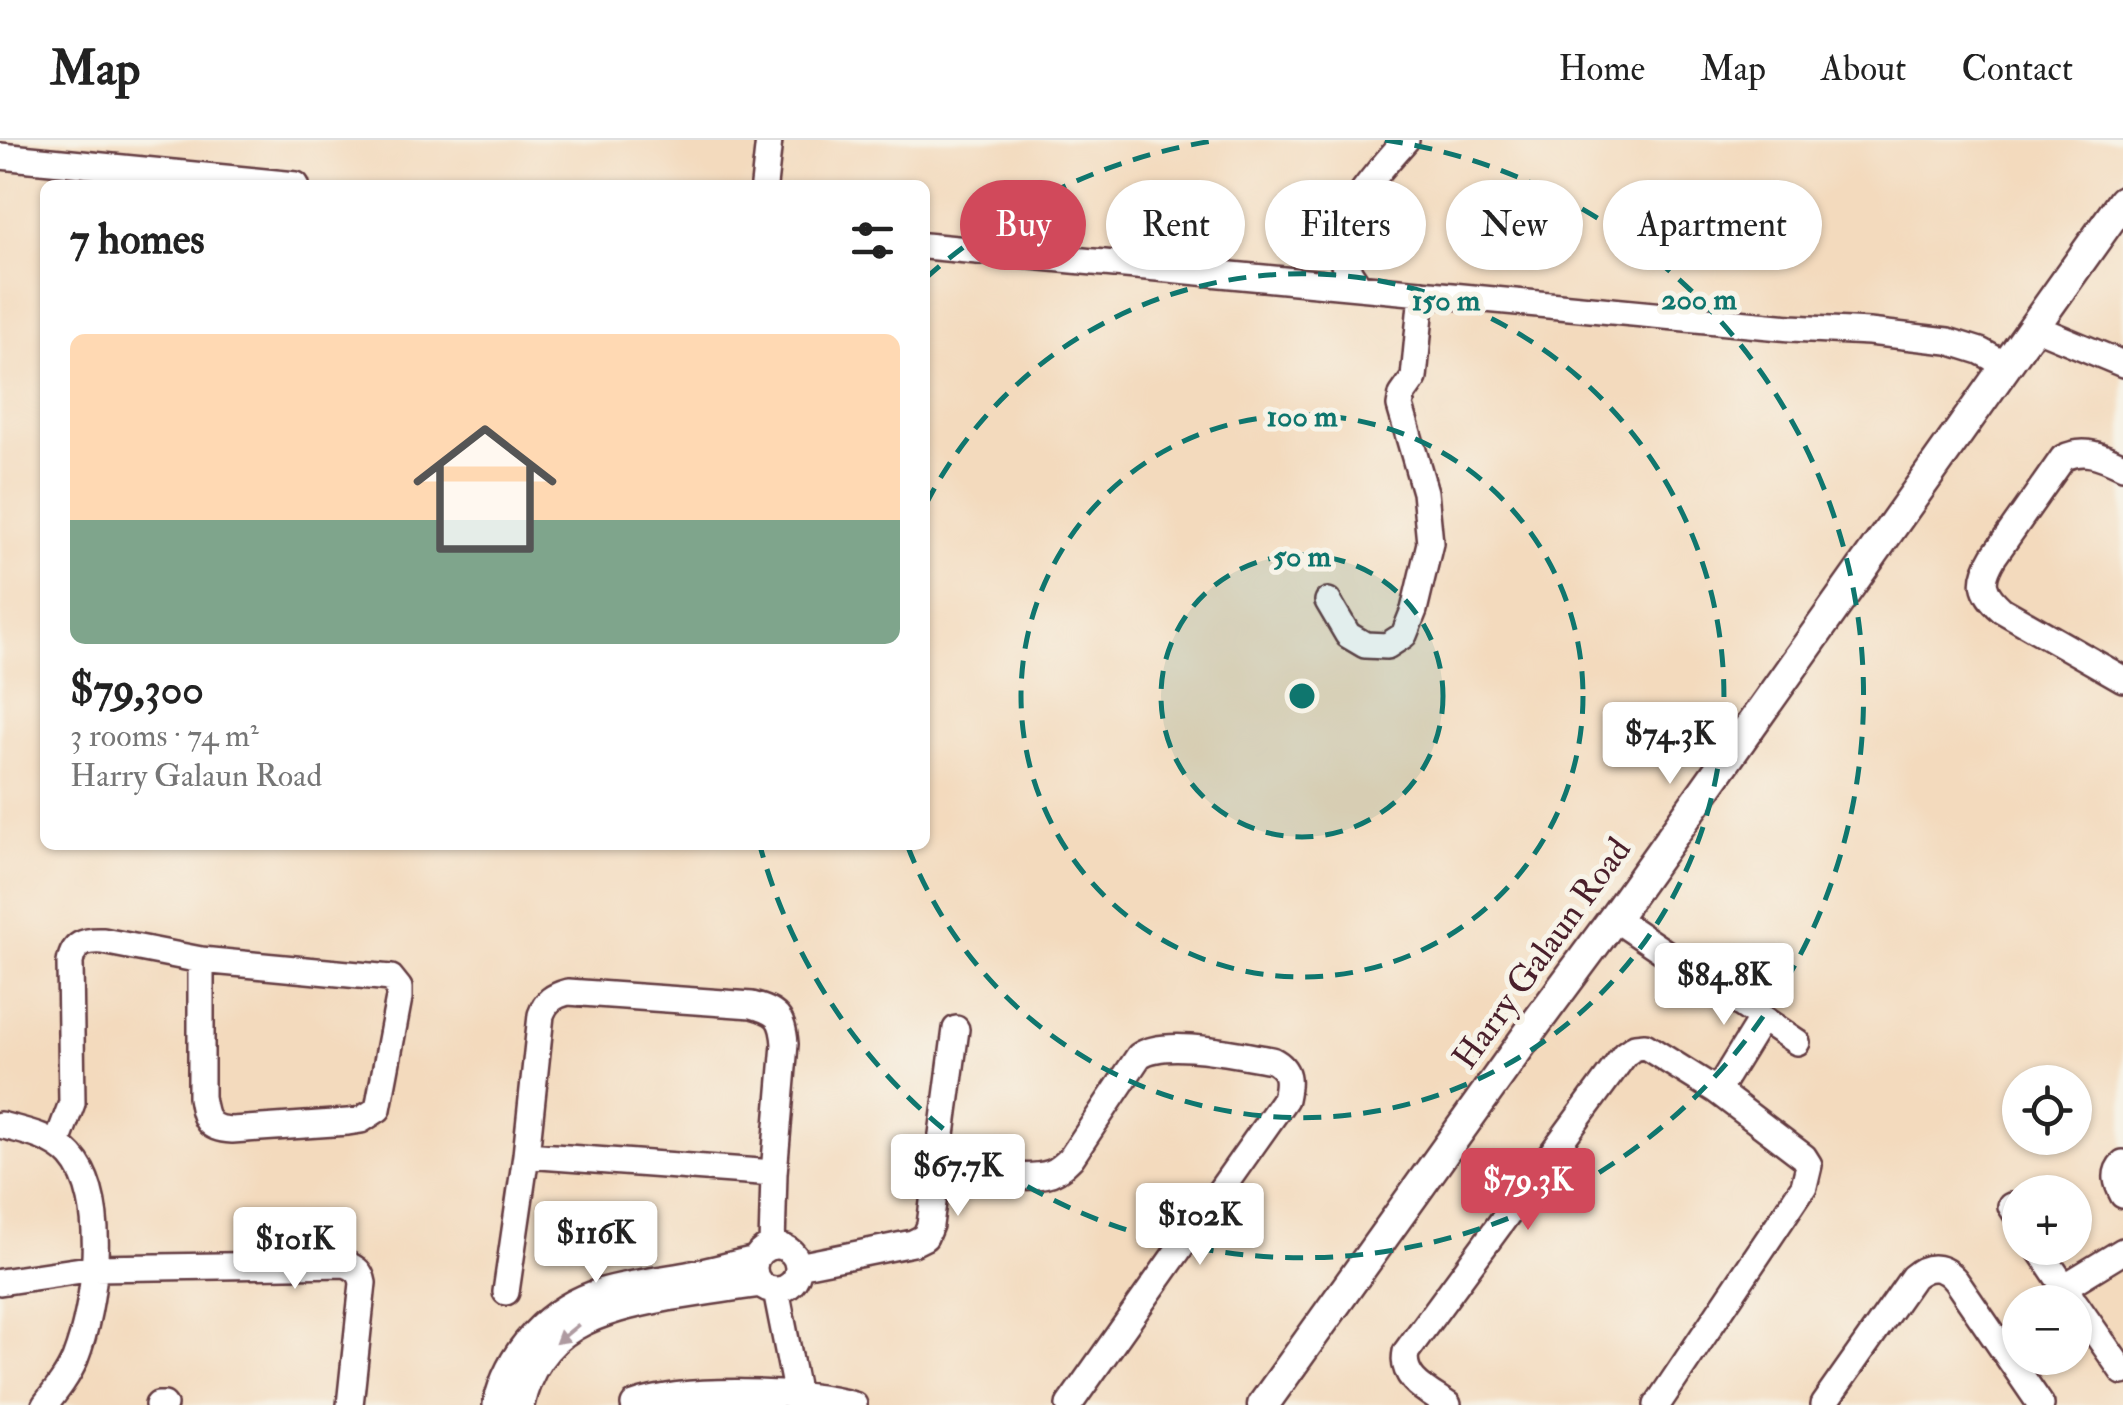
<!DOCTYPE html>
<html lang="en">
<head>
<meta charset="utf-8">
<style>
  :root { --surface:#fff; --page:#f6f6f6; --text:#222; --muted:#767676; --line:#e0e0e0; --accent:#d1495b }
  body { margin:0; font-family:"IM FELL Double Pica",serif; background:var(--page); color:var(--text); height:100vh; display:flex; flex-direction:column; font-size:38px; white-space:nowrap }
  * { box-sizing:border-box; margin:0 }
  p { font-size:32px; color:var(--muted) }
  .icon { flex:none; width:55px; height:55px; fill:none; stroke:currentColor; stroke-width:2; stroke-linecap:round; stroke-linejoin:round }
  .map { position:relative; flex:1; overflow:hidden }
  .details { position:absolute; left:40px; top:40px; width:890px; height:670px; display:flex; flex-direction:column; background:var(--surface); border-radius:15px; box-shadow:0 2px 8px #0004 }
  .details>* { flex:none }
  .guide { position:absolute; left:960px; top:40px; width:950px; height:90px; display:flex; gap:20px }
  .buttons { position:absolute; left:2002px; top:925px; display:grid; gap:20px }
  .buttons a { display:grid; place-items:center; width:90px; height:90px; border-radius:50%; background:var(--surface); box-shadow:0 2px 8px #0004; font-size:50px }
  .price { position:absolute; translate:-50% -85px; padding:0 22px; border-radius:10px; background:#fff; color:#222; font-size:32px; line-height:65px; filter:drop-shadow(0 2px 5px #0008) }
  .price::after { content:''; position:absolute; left:50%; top:60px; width:30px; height:22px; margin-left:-15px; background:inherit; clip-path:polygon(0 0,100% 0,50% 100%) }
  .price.current { background:var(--accent); color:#fff }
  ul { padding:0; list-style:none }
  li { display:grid; align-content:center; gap:20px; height:530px; padding:0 30px }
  li span { display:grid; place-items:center; height:310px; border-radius:15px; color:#555 }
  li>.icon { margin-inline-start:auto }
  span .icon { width:180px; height:180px; fill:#fffc; stroke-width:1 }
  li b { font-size:42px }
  h2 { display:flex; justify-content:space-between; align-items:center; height:120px; padding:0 30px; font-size:42px }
  .chip { padding:0 35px; border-radius:45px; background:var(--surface); box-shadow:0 2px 8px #0004; font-size:35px; line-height:90px }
  .chip.current { background:var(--accent); color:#fff }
  header { display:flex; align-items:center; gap:60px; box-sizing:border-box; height:140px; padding:0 50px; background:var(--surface); border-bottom:2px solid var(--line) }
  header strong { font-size:48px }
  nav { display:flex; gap:55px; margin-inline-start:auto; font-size:35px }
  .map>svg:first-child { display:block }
</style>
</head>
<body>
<header>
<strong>Map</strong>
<nav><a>Home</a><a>Map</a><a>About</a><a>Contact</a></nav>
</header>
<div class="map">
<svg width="2123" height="1265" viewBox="0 0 2123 1265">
  <rect width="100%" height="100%" fill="#f7f3e8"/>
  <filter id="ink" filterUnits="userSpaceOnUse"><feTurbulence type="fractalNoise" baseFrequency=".01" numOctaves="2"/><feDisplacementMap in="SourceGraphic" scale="20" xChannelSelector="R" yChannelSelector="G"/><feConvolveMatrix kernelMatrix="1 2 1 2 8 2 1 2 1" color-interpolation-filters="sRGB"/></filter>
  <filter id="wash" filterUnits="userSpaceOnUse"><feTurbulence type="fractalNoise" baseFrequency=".0048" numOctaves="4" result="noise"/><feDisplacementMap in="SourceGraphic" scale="40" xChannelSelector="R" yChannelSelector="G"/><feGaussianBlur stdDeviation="2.25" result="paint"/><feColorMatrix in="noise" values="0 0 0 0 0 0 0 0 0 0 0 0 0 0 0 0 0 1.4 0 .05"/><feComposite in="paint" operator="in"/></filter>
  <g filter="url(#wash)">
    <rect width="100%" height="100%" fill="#f3dabd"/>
  </g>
  <g filter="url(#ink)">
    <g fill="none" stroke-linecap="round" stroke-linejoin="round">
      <g stroke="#633b41" stroke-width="30">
        <path id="minor" d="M0,16L296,45
          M764,45L769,0
          M925,106L1791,188L1869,192L1948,201L1980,211L2006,225
          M1359,147C1351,134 1339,120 1338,105C1336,77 1388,20 1406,0
          M2034,187L2123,224
          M2123,326C2102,316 2085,307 2063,318L1994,416C1979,441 1981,451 2002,470L2123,539
          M1328,461L1348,495L1365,505L1387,506L1404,495L1414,470L1430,403L1425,352L1400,266L1402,255L1414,238L1422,153
          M1614,778L1797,902
          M1717,951L1762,878
          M0,985C24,991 54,997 71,1016C110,1059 95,1168 75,1219C68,1236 56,1251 45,1265
          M57,1003L72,963L70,823C73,804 84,800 103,801L201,820L391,838L399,848V858L378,969L361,980L348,982L232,990C207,989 205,980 201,957V820
          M526,1015L774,1033
          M2123,1023C2113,1033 2117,1044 2123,1055
          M937,1029C965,1031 1027,1042 1051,1033C1059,1030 1065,1024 1071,1018L1139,916C1164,897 1240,915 1272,920C1290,929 1289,941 1285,959L1069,1265
          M2011,1066L2020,1080
          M754 1128a22 22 0 1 1 44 0a22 22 0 1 1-44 0Z
          M2038,1108L2071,1157
          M798,1126L913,1103L925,1097L930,1085L956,889
          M0,1142L95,1128L346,1124C357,1129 361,1132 363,1143L350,1265
          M2064,1147L2123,1111
          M776,1150L797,1256
          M506,1152L526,1015L541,875C546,861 553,856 568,852L752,865C777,872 783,877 785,904L774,1033L772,1106
          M2075,1163L2123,1232
          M158,1265H164
          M496,1265C508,1211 549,1167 603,1151C630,1143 659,1140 687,1135C710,1131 733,1124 756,1119
          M521,1265C538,1187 599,1171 668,1158C699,1153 730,1148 761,1144
          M634,1265C683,1247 804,1250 854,1265
          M1448,1265C1429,1252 1400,1239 1406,1212L1625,914L1635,907L1645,906L1717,951L1804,1017L1809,1025L1804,1046L1657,1265
          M1823,1265L1913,1137C1928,1124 1943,1125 1956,1141L2041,1265"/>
      </g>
      <g stroke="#633b41" stroke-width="35">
        <path id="major" d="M1263,1265L1537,882L1614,778L2123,61"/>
      </g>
      <use href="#minor" stroke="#fff" stroke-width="25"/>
      <use href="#major" stroke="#fff" stroke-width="30"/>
    </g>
    <defs><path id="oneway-solid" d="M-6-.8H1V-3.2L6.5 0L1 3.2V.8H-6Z" transform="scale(2.5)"/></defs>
    <use fill="#ae9aa0" href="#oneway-solid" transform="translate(567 1194) rotate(141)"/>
  </g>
  <circle cx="1302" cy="556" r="141" fill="#0f766e" fill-opacity=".12"/>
  <g fill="none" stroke="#0f766e" stroke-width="5" stroke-dasharray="18 12">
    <circle cx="1302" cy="556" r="141"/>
    <circle cx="1302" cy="556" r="281"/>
    <path d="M926 364A422 422 0 1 1 908 707"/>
    <path d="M926 138A562 562 0 0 1 1219 0M1385 0A562 562 0 1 1 760 706"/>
  </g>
  <g text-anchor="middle" stroke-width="10" stroke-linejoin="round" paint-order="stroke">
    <g font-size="35" fill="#4a1f2b" stroke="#f7f3e8">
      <text transform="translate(1541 813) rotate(-54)" y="12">Harry Galaun Road</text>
    </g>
  </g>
  <circle cx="1302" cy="556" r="15" fill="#0f766e" stroke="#f7f3e8" stroke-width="5"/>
  <g font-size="30" text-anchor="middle" font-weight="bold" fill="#0f766e" stroke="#f7f3e8" stroke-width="10" stroke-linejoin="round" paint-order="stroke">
    <text x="1699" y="169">200 m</text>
    <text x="1446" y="170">150 m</text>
    <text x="1302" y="286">100 m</text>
    <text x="1302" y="426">50 m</text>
  </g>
</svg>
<div class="buttons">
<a><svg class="icon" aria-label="locate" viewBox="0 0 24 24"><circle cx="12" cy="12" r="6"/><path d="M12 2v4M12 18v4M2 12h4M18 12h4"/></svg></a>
<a>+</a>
<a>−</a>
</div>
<b class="price" style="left:1670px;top:647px">$74.3K</b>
<b class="price" style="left:1724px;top:888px">$84.8K</b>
<b class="price" style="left:958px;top:1079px">$67.7K</b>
<b class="price current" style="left:1528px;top:1093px">$79.3K</b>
<b class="price" style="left:1200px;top:1128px">$102K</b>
<b class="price" style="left:596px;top:1146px">$116K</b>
<b class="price" style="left:295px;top:1152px">$101K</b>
<div class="guide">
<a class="chip current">Buy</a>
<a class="chip">Rent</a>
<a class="chip">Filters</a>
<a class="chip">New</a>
<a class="chip">Apartment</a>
</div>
<section class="details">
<h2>7 homes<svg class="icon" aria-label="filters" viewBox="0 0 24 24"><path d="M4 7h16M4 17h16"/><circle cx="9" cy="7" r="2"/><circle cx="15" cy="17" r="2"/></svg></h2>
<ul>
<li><span style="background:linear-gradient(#ffd9b3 60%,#7fa58c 0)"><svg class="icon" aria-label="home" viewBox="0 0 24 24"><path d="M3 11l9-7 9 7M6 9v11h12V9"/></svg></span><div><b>$79,300</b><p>3 rooms · 74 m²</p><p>Harry Galaun Road</p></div></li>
</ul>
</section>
</div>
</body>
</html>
